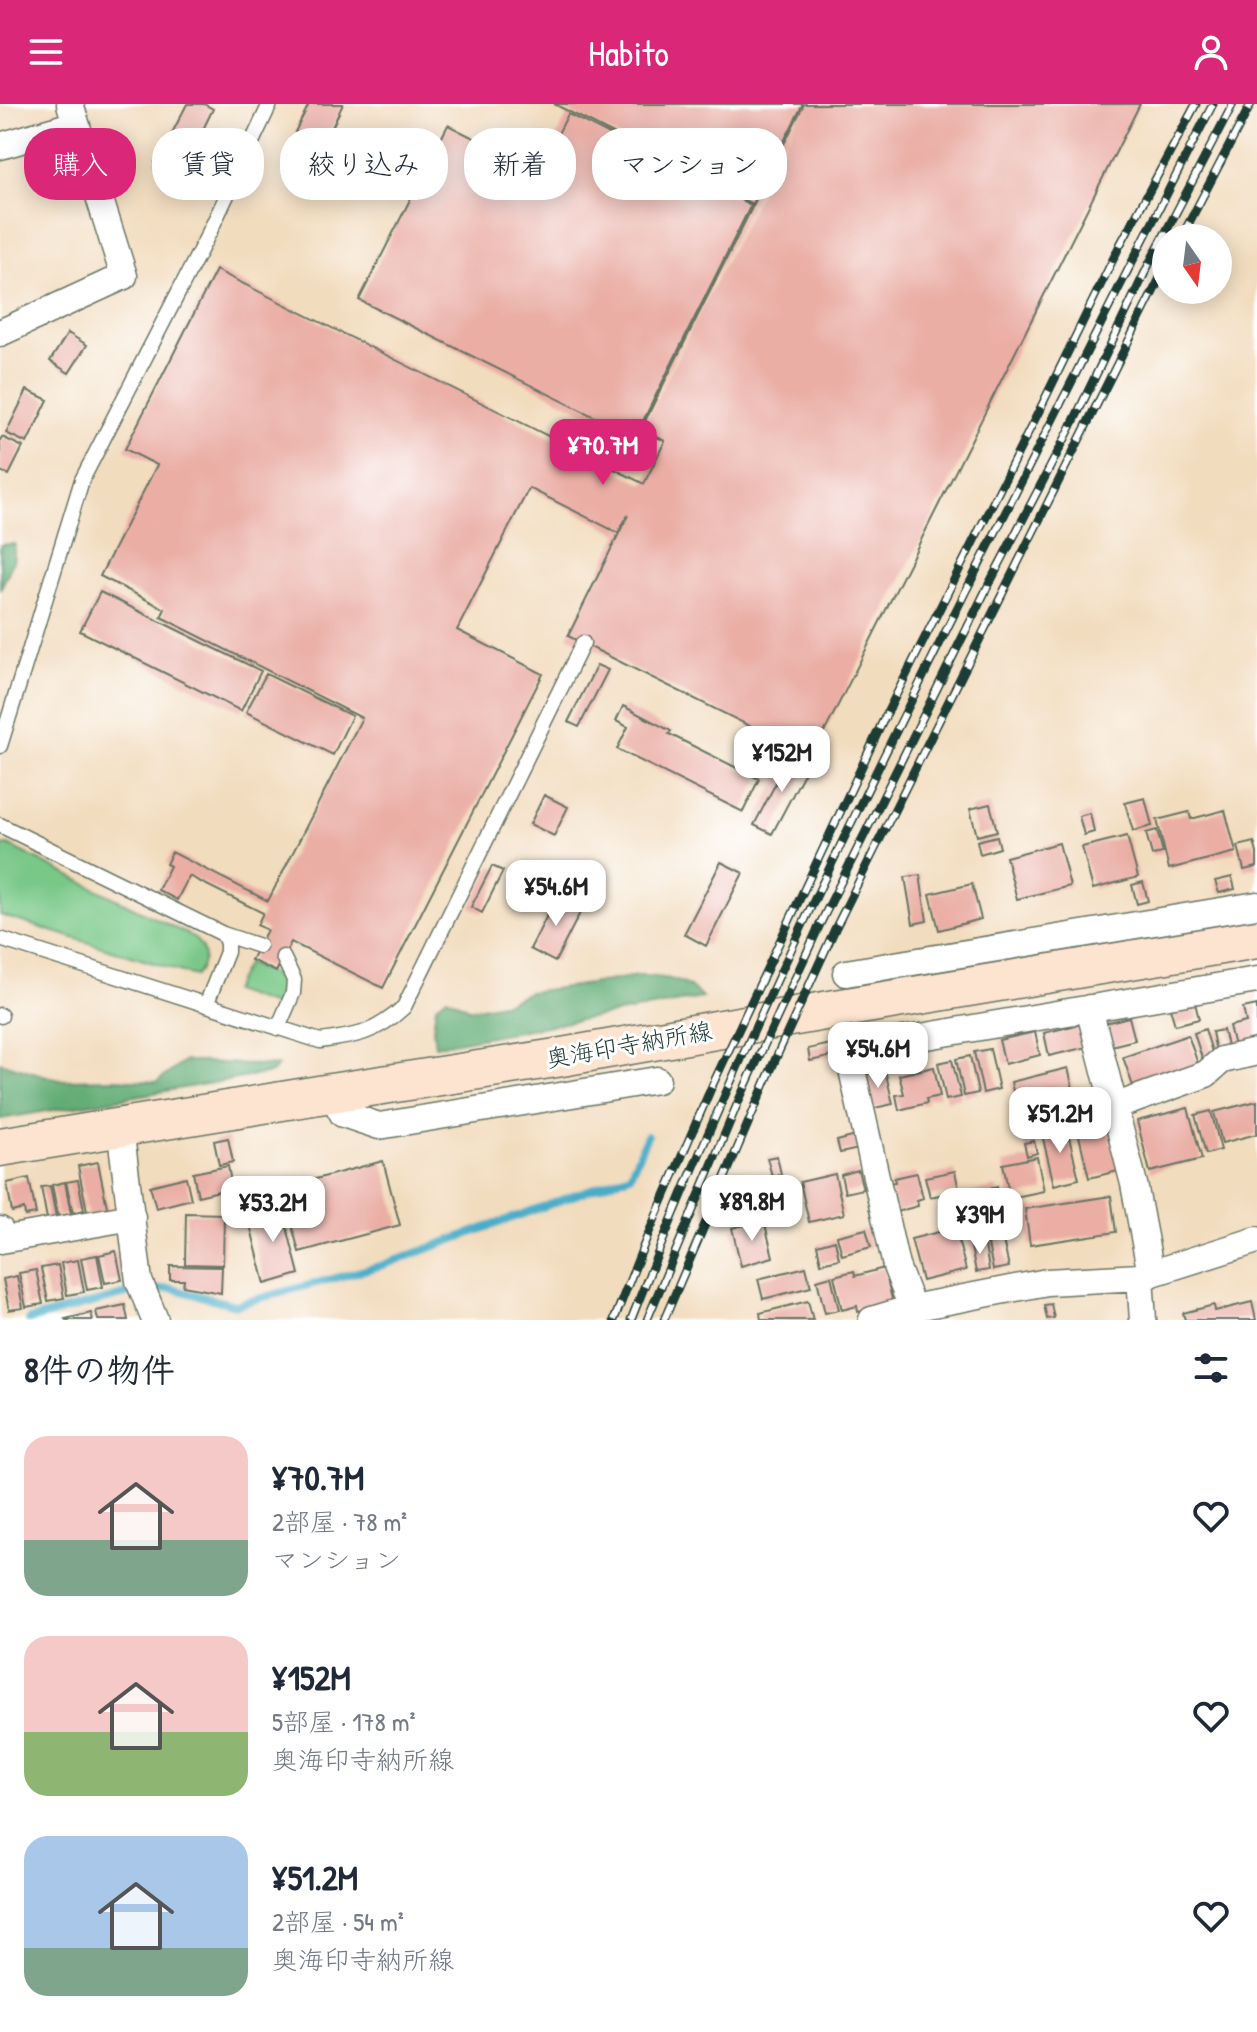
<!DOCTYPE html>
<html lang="ja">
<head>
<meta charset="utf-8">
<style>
  :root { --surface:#fff; --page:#f6f6f7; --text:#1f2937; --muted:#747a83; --accent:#db2777 }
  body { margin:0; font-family:"Patrick Hand","Klee One",sans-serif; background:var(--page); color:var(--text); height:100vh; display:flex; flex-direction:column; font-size:30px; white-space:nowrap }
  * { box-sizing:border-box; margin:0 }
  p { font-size:26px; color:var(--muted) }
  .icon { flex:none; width:44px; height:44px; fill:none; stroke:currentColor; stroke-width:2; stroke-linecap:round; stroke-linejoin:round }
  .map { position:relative; height:1216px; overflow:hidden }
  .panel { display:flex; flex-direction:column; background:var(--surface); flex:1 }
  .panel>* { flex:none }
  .banner { position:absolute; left:24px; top:24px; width:800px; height:72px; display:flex; gap:16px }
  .needle { width:52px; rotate:166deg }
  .tools { position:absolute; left:1152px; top:120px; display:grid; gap:16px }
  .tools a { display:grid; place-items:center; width:80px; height:80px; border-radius:50%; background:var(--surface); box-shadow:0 4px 20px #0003; font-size:40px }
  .price { position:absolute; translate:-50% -68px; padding:0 18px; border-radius:16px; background:#fff; color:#222; font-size:26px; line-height:52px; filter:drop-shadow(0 2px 4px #0008) }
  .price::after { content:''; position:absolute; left:50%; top:48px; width:24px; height:18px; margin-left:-12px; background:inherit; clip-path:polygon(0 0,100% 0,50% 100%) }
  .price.active { background:var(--accent); color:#fff }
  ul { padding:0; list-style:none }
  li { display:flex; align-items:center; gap:24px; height:200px; padding:0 24px }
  li span { display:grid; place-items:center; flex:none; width:224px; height:160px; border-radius:24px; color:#555 }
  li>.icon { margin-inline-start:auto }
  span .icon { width:96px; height:96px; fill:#fffc; stroke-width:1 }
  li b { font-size:34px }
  h2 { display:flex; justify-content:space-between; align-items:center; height:96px; padding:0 24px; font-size:34px }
  .pill { padding:0 28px; border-radius:32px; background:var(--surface); box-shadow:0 4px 20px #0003; font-size:28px; line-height:72px }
  .pill.active { background:var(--accent); color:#fff }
  header { display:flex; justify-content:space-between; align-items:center; height:104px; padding:0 24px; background:var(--accent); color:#fff; font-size:36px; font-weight:600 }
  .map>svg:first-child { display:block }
</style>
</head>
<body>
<header><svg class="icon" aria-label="menu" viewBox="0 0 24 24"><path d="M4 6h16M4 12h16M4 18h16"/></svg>Habito<svg class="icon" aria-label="person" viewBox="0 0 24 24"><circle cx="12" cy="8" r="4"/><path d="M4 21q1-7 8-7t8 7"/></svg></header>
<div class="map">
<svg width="1257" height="1216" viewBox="0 0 1257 1216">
  <rect width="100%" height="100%" fill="#fff"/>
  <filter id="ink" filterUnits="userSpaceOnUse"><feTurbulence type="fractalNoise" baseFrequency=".0125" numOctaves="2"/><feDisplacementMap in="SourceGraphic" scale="16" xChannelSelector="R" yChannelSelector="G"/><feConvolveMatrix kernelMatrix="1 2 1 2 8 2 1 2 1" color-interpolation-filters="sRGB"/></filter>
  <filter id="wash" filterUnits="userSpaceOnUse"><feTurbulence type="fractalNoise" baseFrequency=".006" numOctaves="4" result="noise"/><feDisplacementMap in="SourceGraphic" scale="32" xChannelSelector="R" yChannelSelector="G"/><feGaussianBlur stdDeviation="1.8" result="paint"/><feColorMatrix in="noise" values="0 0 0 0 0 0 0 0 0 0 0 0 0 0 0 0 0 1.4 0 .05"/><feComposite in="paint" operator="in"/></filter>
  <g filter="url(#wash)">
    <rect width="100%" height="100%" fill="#f2dcbe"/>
    <path fill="#79c888" stroke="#4c825e" stroke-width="2" d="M8,741L193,833C207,846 207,858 195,872L0,811V742Z
      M247,859L287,877V886L279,903L232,887Z"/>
    <path fill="#62ac74" stroke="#407454" stroke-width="2" d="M15,440L13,458L0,486V441Z
      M637,872C662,873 685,873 702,894L435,942L433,924L436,902L447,893L471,905L507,898L529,888L590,880Z
      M185,957L278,962L271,969L0,1015V958L60,976L118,975L157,978Z"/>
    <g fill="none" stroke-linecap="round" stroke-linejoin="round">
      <path stroke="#49adc8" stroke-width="8" d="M155,1186L170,1184L235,1201L383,1161L630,1071L647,1032
        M29,1216L130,1189"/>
    </g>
    <g id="blocks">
      <path fill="#eaaea5" d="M187,0H204L213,5L192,48L168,37Z
        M309,0H343L324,41L295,28Z
        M554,0H803L752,100Z
        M804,0H1140L812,653L568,532L628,411L618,429L529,384L457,526L543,570L383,884L291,838L276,868L251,856L267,826L257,821L263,809L189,772L177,796L158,786L170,762L166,760L172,748L268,797L362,614L161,513L165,505L100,472L157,361L125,345L216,166L644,380L665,337L641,325Z
        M568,10L751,101L635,333L359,196L448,21L539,67Z
        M161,47L176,55L169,66L155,58Z
        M68,229L87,241L69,269L50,257Z
        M27,286L48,296L27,339L6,329Z
        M2,333L23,343L9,371L0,367V336Z
        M100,488L261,567L241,607L80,527Z
        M597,561L608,566L579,623L568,618Z
        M266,570L352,612L333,651L246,608Z
        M623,602L671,627L669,630L759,675L743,708L617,645L628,623L616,617Z
        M791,650L809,660L772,730L754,721Z
        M544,691L568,703L554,732L530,720Z
        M1145,694L1152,722L1133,727L1125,699Z
        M990,700L997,727L977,732L970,705Z
        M1225,706L1236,748L1169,765L1157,716L1189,708L1191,715Z
        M1090,709L1094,728L1084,731L1079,712Z
        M1157,726L1163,749L1152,751L1146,729Z
        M997,732L1000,744L980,750L977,737Z
        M1127,732L1138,773L1093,785L1082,743Z
        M1254,738L1257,749V763L1244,766L1238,742Z
        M1059,739L1070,782L1017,795L1006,753Z
        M721,758L743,769L706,842L684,830Z
        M492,762L503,767L482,809L471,803Z
        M920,771L927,817L913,820L905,773Z
        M1232,773L1235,785L1219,789L1215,777Z
        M1143,778L1148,797L1137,800L1132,781Z
        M972,780L981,815L939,826L930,790Z
        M558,790L583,803L555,858L530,845Z
        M1195,899L1199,915L1175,921L1170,904Z
        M1257,901V937L1234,942L1229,922L1246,918L1243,904Z
        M1129,913L1135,936L1107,943L1101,920Z
        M1081,920L1087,943L1049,952L1044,929Z
        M1205,925L1213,951L1202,954L1194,929Z
        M1223,926L1228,945L1216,948L1212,928Z
        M1035,928L1040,951L1005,960L999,936Z
        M1188,931L1198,960L1133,982L1123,953Z
        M835,939L838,951L810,957L808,945Z
        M990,945L999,985L983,989L974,948Z
        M970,952L978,989L964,992L956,955Z
        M952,956L961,993L946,996L938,959Z
        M934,963L940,992L926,995L927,999L899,1006L896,991L904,990L899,971Z
        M1068,964L1078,1005L1020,1019L1011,978Z
        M885,966L893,1000L870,1005L863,971Z
        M1257,997V1030L1222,1039L1214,1008Z
        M1188,1004L1202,1055L1150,1068L1137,1017Z
        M1211,1007L1221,1046L1206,1050L1195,1011Z
        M1105,1012L1118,1067L1089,1074L1076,1019Z
        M1066,1021L1079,1075L1054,1081L1041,1026Z
        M856,1032L859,1045L840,1049L837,1037Z
        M228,1034L233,1058L219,1061L214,1037Z
        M1034,1037L1037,1049L1027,1052L1024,1039Z
        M777,1052L781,1070L772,1072L767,1054Z
        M1037,1053L1044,1087L1010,1094L1003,1060Z
        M383,1057L400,1121L299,1148L282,1084Z
        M98,1058L108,1108L88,1112L78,1062Z
        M228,1062L232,1084L198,1092L193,1069Z
        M858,1066L863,1085L845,1089L841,1071Z
        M955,1067L959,1087L930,1093L925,1073Z
        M917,1069L923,1094L917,1096L918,1102L896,1108L889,1079L895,1078L894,1074Z
        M835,1070L844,1110L809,1118L800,1078Z
        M186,1073L191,1095L156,1104L150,1082Z
        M29,1074L36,1110L25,1112L24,1105L12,1108L7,1079Z
        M78,1076L84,1106L73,1109L66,1078Z
        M65,1078L71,1110L58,1112L52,1081Z
        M50,1082L56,1113L47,1115L41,1083Z
        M766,1082L769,1096L754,1099L751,1086Z
        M997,1083L1003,1119L976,1125L969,1089Z
        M1111,1092L1116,1128L1030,1141L1025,1105Z
        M281,1100L299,1170L265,1180L247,1109Z
        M186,1109L224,1110L223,1161L185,1160Z
        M764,1116L773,1153L741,1162L732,1124Z
        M955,1124L966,1166L922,1177L911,1135Z
        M866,1125L871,1143L842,1151L837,1132Z
        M1002,1132L1009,1163L993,1166L987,1135Z
        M984,1135L989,1166L976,1168L970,1138Z
        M835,1136L839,1155L821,1159L817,1141Z
        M116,1147L122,1176L105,1179L99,1151Z
        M97,1151L103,1183L87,1186L81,1154Z
        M78,1156L84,1188L67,1191L61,1159Z
        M58,1161L64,1194L48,1197L41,1164Z
        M170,1162L222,1163L221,1189L183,1182L184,1176H170Z
        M806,1163L811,1183L763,1195L758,1175Z
        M884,1164L893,1199L858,1208L857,1202L842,1206L834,1172L854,1167L855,1172Z
        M36,1166L43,1200L26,1203L19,1169Z
        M17,1172L23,1204L9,1206L3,1175Z
        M831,1172L839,1206L825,1209L817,1176Z
        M808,1197L813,1216H761L760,1209Z
        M1252,1198L1256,1216H1185L1183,1209L1214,1201L1215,1207Z
        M1051,1200L1054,1214L1047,1215L1044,1201Z
        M125,1201L128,1216H98L96,1207Z
        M91,1209L93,1216H66L65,1215Z"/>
    </g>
  </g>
  <g filter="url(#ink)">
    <use href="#blocks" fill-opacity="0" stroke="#697564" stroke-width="2"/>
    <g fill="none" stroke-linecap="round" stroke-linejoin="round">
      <g stroke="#697564" stroke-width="17">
        <path id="service" d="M0,642L82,376L210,127L270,0
          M0,721L223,830L227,839V848L206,901
          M223,830L259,842
          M0,835L320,937C357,932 376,929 404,903L583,539
          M0,911L1,912
          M278,924L293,889L294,876L283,853"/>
      </g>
      <g stroke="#697564" stroke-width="29">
        <path id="minor" d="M0,42L76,20
          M0,229L124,172L70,0
          M846,869L1257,801
          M1089,904L1134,1080L1151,1170
          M331,989L343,1010L379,1022L657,976
          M1114,1003L1206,970L1222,956L1257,948
          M120,1023L139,1177L155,1216
          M0,1126L1,1136L132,1113
          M1140,1173L1143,1216
          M912,1204L896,1162L853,970L850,945L1257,876
          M872,1216L912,1204L1047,1178L1140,1173L1257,1136"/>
      </g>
      <g stroke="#697564" stroke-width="41">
        <path id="secondary" d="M0,1043L331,989L556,954L836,905L1257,835"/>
      </g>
      <use href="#service" stroke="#fff" stroke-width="14"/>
      <use href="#minor" stroke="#fff" stroke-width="26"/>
      <use href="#secondary" stroke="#fde4d0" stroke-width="38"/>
      <g stroke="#1f3d34" stroke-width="9">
        <path id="rail" d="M1181,134L1251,0
          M614,1216L647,1133L712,982L883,617L1039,307L1120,141L1196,0
          M631,1216C735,951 861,695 989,441C1064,294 1137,146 1213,0
          M647,1216L739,996L821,818L987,484L1071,323L1150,158L1233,0
          M664,1216L779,947L835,825L1166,162"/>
      </g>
      <use href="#rail" stroke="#fff" stroke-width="6" stroke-dasharray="18" stroke-linecap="butt"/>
    </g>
  </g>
  <g text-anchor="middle" stroke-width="6" stroke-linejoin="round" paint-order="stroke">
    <g font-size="24" fill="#1f3d34" stroke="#fff">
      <text transform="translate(629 941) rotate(-10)" y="8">奥海印寺納所線</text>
    </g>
  </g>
</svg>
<div class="tools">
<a><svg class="needle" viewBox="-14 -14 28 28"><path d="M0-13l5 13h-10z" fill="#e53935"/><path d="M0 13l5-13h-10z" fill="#747a83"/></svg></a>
</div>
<b class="price active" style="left:603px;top:383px">¥70.7M</b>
<b class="price" style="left:782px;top:690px">¥152M</b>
<b class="price" style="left:556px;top:824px">¥54.6M</b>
<b class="price" style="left:878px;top:986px">¥54.6M</b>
<b class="price" style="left:1060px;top:1051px">¥51.2M</b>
<b class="price" style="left:752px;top:1139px">¥89.8M</b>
<b class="price" style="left:273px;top:1140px">¥53.2M</b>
<b class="price" style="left:980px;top:1152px">¥39M</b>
<div class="banner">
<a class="pill active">購入</a>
<a class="pill">賃貸</a>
<a class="pill">絞り込み</a>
<a class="pill">新着</a>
<a class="pill">マンション</a>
</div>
</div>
<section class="panel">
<h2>8件の物件<svg class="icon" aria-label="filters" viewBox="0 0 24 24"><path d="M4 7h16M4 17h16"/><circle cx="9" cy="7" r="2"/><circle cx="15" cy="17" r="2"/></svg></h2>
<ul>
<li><span style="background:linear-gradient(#f6c9c9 65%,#7fa58c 0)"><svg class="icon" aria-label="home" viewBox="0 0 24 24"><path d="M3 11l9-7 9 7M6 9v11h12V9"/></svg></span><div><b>¥70.7M</b><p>2部屋 · 78 m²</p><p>マンション</p></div><svg class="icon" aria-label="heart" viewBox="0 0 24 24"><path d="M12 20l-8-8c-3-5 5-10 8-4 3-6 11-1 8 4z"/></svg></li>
<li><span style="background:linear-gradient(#f6c9c9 60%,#8fb573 0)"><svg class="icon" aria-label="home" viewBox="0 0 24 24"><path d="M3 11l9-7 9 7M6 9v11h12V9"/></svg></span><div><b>¥152M</b><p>5部屋 · 178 m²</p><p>奥海印寺納所線</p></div><svg class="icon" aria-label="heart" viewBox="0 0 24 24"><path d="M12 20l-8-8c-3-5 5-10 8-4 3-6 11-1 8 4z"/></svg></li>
<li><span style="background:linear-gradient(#a9c7e8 70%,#7fa58c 0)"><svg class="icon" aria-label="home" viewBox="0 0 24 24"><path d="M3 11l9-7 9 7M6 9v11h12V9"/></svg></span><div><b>¥51.2M</b><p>2部屋 · 54 m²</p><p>奥海印寺納所線</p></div><svg class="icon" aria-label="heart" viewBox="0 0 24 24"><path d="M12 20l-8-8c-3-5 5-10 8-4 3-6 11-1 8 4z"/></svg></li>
</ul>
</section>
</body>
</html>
